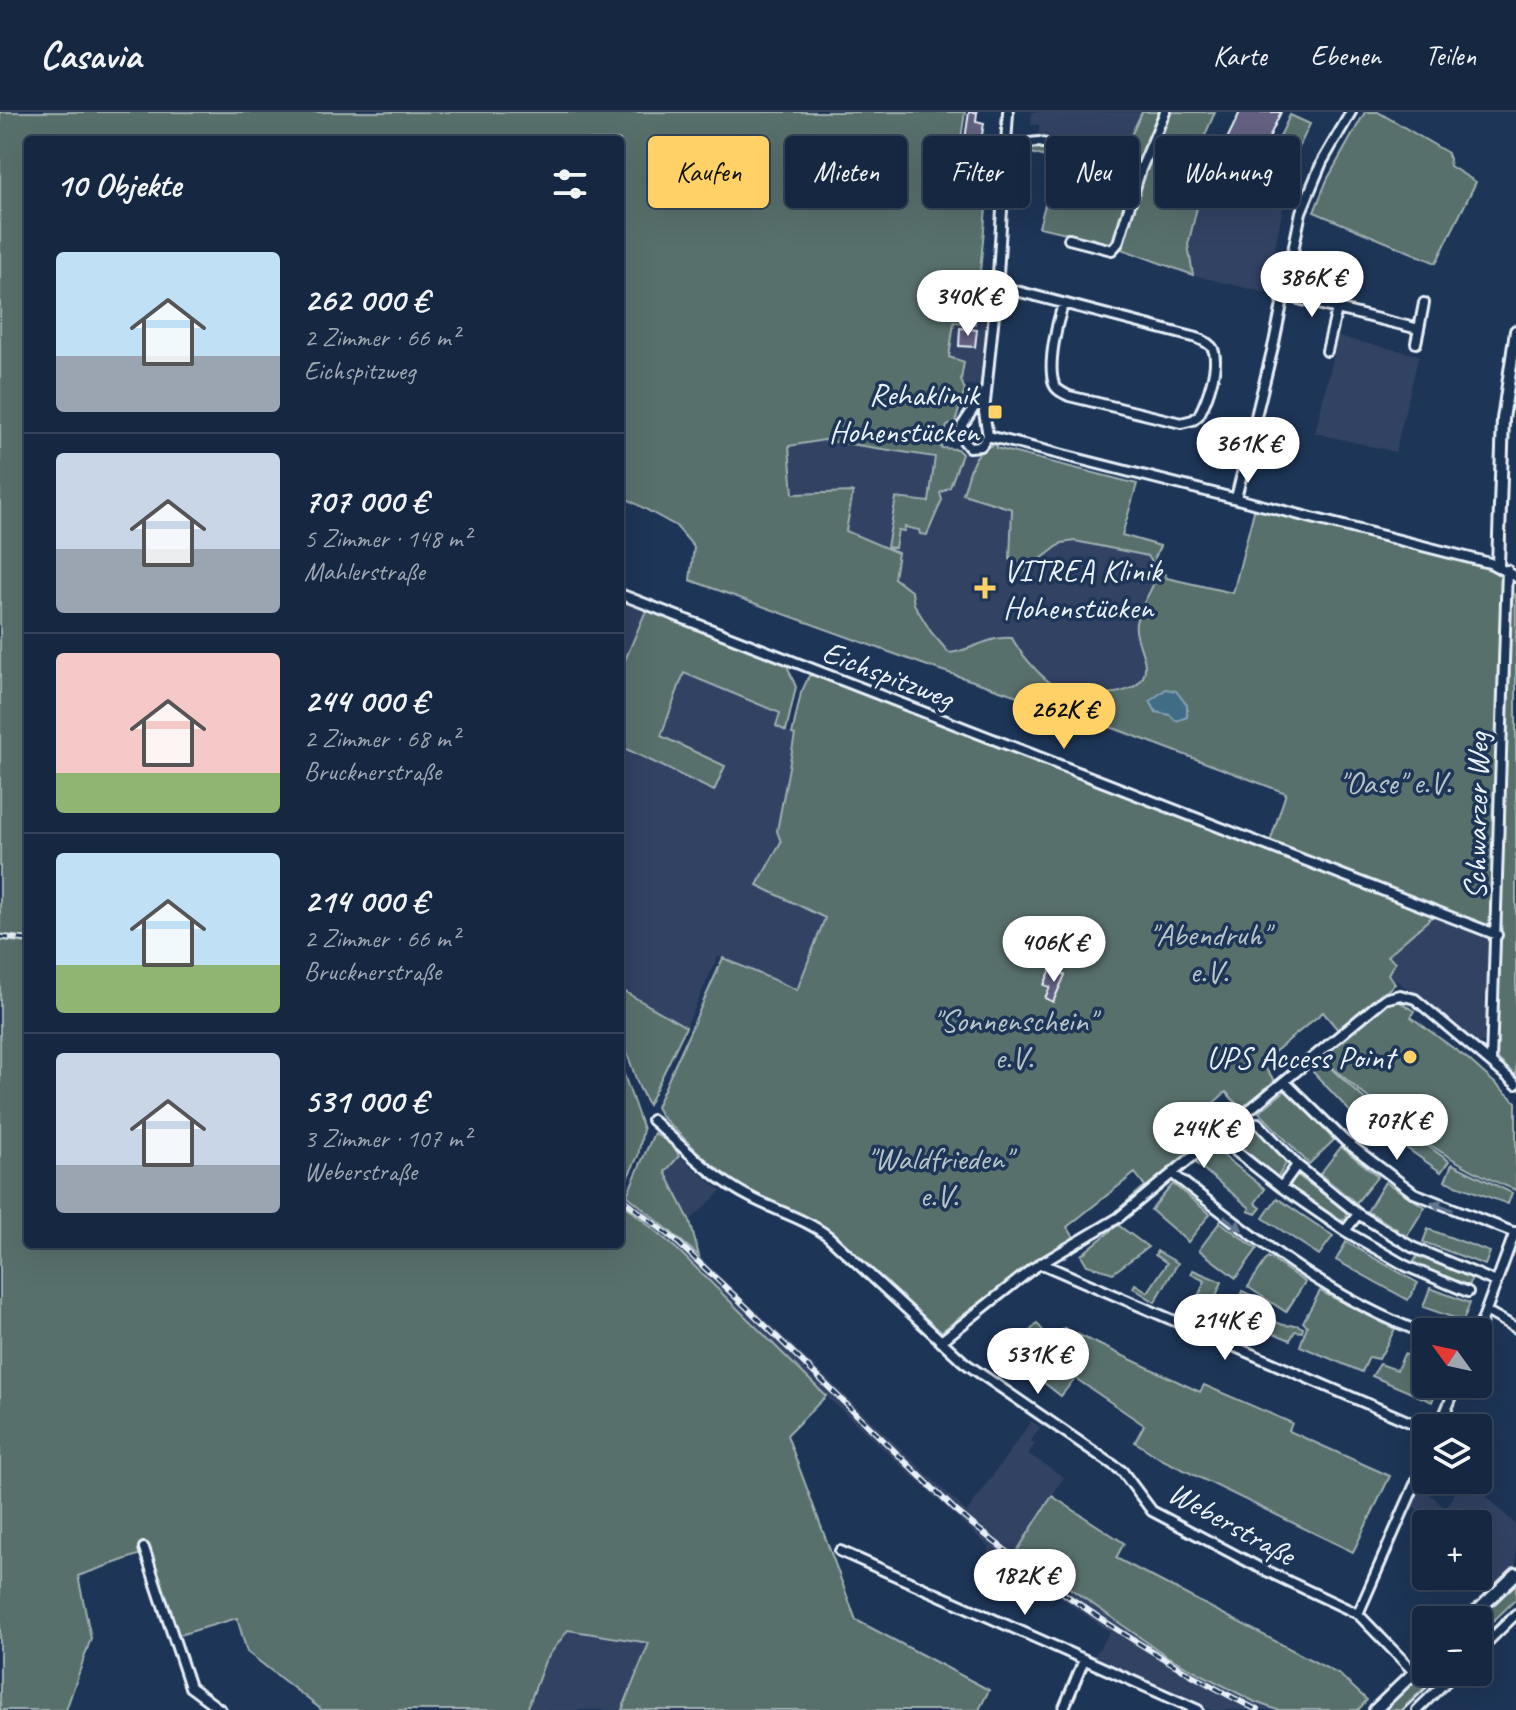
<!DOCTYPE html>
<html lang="de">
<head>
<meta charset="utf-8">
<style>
  :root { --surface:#162841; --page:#1f3048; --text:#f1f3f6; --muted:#9ea6b1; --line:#35445a; --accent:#ffd166 }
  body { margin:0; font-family:Caveat,sans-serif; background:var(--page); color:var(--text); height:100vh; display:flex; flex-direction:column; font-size:30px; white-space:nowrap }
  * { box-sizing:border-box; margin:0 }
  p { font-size:26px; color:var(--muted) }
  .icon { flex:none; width:44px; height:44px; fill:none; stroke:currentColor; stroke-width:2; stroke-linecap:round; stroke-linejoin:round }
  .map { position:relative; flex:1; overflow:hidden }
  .sheet { position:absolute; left:24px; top:24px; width:600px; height:1112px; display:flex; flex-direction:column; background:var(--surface); border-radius:8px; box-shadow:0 8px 32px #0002,0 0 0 2px var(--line) }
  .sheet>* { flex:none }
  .hud { position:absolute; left:648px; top:24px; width:748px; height:72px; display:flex; gap:16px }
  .needle { width:52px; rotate:303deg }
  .tools { position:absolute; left:1412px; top:1206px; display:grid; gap:16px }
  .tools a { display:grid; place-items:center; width:80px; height:80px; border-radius:8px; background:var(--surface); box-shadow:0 8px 32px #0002,0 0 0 2px var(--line); font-size:40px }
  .price { position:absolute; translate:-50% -68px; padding:0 18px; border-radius:28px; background:#fff; color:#222; font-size:26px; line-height:52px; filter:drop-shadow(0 2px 4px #0008) }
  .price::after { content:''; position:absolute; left:50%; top:48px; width:24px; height:18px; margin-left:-12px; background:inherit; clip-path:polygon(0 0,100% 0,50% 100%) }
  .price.active { background:var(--accent); color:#111 }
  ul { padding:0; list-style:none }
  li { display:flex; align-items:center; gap:24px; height:200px; padding:0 32px }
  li+li { border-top:2px solid var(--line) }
  li span { display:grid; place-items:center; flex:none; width:224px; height:160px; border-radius:8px; color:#555 }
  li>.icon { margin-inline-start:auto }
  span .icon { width:96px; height:96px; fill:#fffc; stroke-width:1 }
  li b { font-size:34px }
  h2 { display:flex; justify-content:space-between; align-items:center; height:96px; padding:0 32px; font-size:34px }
  .pill { padding:0 28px; border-radius:8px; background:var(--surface); box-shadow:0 8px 32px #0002,0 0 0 2px var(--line); font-size:28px; line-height:72px }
  .pill.active { background:var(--accent); color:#111 }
  header { display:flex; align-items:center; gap:48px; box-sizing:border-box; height:112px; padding:0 40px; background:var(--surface); border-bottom:2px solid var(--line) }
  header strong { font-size:38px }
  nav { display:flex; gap:44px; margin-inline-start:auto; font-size:28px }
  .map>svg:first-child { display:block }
</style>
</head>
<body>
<header>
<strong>Casavia</strong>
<nav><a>Karte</a><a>Ebenen</a><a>Teilen</a></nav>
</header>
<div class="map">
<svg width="1516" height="1598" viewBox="0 0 1516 1598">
  <rect width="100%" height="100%" fill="#1d3557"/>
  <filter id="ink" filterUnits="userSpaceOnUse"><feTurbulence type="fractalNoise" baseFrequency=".0125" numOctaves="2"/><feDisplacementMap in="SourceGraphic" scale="16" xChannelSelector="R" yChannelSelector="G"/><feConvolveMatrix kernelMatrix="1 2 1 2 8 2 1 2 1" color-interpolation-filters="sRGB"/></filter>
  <g filter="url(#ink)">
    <path fill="#324264" d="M1032,0H1142L1127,32L1038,23L1039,13H1031Z
      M1200,34L1244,53L1283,59L1286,80L1266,181L1193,163L1188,133L1199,87L1180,79Z
      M977,194L990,196L981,275L963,272L949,245L954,210L974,212Z
      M1338,225L1419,243L1395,340L1315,321Z
      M783,298L941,336L977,341L963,382L1150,437L1167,466L1233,481L1192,646L760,495Z
      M620,485L647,496L623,554L620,552Z
      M684,560L780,601L776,614L795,623L777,719L781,730L757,773L825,806L797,878L718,844L686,915L620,877V634L714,679L725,654L660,624Z
      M1434,803L1493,824L1490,921L1486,929L1477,931L1388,862L1395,850L1386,844Z
      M679,1044L721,1079L690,1109L665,1060Z
      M621,1079L679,1125L967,1400L1031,1309L1040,1315L1031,1329L1035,1332L1028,1342L1064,1365L1017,1439L1168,1545L1277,1598H1211L1093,1546L1110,1520L1046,1475L1036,1481L987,1443L990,1436L826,1284L678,1138L620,1089Z
      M1461,1368H1470L1516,1413V1453L1493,1476L1478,1461V1412H1431L1412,1393L1420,1373L1446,1397Z
      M567,1518L649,1531L622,1598H527L545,1549Z"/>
    <path fill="#586f6c" stroke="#a0b0b2" stroke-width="2" d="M0,0H965L959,40L991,43L980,160L976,162L973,174L978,184L975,212L954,210L949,245L964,250L961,268L965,278L955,311L947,314L941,336L957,337L962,342L950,375L940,381L942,388L927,423L920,422L919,418L905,415L904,419L898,418L895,436L887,435L896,386L929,390L935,345L824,328L789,334L793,382L853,380L846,419L898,441L894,466L912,480L914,492L931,520L949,541C971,539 991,523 1012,526C1020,541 1038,562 1052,572C1072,584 1132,589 1143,565C1151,548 1133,529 1136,511C1140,485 1168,470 1148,444L1075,429L1062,431L1021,462L1010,447L1012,397L963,382C970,361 972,335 997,332L996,336L1137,372L1122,423L1160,434L1155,446L1167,466L1233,481L1255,395L1495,459L1502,467L1493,819L1269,733L1286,681L1116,617L925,553L690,468L694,435L676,414L620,383V28H28V826L0,822Z
      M1142,0H1215L1181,79L1199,87L1188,133L1193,163L1094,127L1039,115L1057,48L1024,39L1027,26L1127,32Z
      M1365,0H1378L1448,41L1450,54L1476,70L1436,151L1314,100L1327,68Z
      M1290,3L1310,12L1294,46L1274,37Z
      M1209,44L1217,48L1216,57L1205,80L1200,82L1191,74L1203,45Z
      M1516,481V964L1498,947L1496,938L1507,512L1511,489Z
      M647,496L786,551L796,575L786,619L776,614L780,601L684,561L661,624L725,654L714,679L620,634V552L623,553Z
      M816,562L1434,803L1387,844L1395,850L1388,862L1395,872L1339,919L1323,900L1261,951L1276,970L1243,999L1226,980L1184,1017L1200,1036L1117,1098L1145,1074L1135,1061L1067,1115L1076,1128L1032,1151L942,1219L934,1217L834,1123L814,1109L760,1085H749L719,1060L661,1004L656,995L723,846L797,878L825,806L757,773L781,730L777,719L795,623L792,622L801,581L809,564Z
      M0,828L28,831V1132H620V1089L678,1138L826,1284L787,1323L856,1508L989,1578L979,1598H622L649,1531L568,1518L545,1549L527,1598H322L247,1540L237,1506L176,1524L149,1439L78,1464L91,1526L66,1598H0Z
      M620,877L686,915L648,993L639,975L620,921Z
      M1388,888L1398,889L1415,899L1411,905L1468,947L1516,990V1078C1444,1051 1380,998 1323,947L1338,929Z
      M1324,950L1371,993L1358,1008L1313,960Z
      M620,951L643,1017L638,1044L621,1079Z
      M1286,978L1334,1028L1309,1052L1259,1000Z
      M1377,998L1449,1049L1441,1060L1369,1010Z
      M1248,1009L1285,1048L1286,1052L1278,1065L1268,1061L1227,1027Z
      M654,1021L674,1034L679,1044L665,1060L690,1109L699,1144L627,1083Z
      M1341,1035L1378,1064L1356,1091L1320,1062Z
      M1215,1037L1265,1077L1255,1091L1261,1096L1256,1102L1248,1099L1250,1096L1197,1052Z
      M1452,1052L1512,1081L1508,1092L1445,1069Z
      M1297,1063L1346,1099L1347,1106L1338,1110L1290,1077L1292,1066Z
      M1385,1070L1425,1095L1404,1129L1394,1123L1397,1117L1371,1101L1368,1105L1365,1103Z
      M1173,1072L1210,1102L1188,1130L1151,1098Z
      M1277,1086L1333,1124L1319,1143L1263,1106Z
      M1220,1110L1257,1137L1236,1166L1199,1138Z
      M1118,1113L1148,1135L1113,1161L1087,1153L1081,1143Z
      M1428,1117L1490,1140L1485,1153L1423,1130Z
      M1346,1130L1418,1171L1408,1188L1336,1148Z
      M1157,1139L1178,1151L1155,1190L1133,1176L1135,1172L1148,1180L1167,1151L1155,1143Z
      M1418,1143L1472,1165L1469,1175L1417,1154L1413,1151Z
      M1268,1145L1305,1170L1286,1200L1248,1175Z
      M1193,1158L1222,1170L1206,1206L1191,1200L1205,1169L1191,1162Z
      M1430,1176L1470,1191L1463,1209L1423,1195Z
      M1242,1179L1255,1185L1251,1197C1261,1202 1273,1210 1284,1213C1293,1215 1294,1210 1303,1216L1302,1220L1295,1219L1290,1228L1232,1204Z
      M1320,1179L1395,1217L1379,1247L1369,1245L1362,1260L1300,1234L1307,1214L1303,1210Z
      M1037,1211L1051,1229L1064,1216L1200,1280L1204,1273L1292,1311L1289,1319L1390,1364L1353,1440L1161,1347L1135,1330L1144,1313L1075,1266L1061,1284L1009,1243Z
      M1404,1242L1426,1250V1272H1439L1432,1290L1372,1264L1380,1252L1397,1258Z
      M1052,1384L1124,1431L1116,1446L1340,1563L1367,1588L1358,1598H1277L1255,1590L1168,1545L1017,1439Z
      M1516,1469V1487L1478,1524L1476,1508Z
      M1426,1557V1560H1441L1401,1598H1384Z"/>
    <path fill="#406c86" stroke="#83a1b4" stroke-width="2" d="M1166,577L1176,579L1187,593V605L1176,609L1170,603L1156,600L1150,589Z"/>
    <path fill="#636181" stroke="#e8f1f8" stroke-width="2" d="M969,0H977L976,9L984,11L981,29L965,27Z
      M1240,0H1281L1260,45L1226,29Z
      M960,216L977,218L975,235L959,234Z
      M1051,857L1065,863L1053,890L1045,886L1050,875L1044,873Z"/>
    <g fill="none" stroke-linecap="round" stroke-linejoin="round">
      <g stroke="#e8f1f8" stroke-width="14">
        <path id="minor" d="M1008,33L1039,30L1141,57L1165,0
          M1069,127L1112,138L1118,131L1141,57
          M997,174L1197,226C1202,228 1210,231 1213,237C1220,253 1207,288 1199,303L1193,308L1181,311L1069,284C1063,281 1056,278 1054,272C1047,253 1057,211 1063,192
          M1283,183L1337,197L1327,239
          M1337,197L1419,217L1416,231
          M1419,217L1424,191
          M985,279L962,314L960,324L969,335L981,334L988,324
          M988,324L1490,451L1516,465
          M988,324L984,300L998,163L1008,0
          M1236,386L1274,231L1301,100L1322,50L1351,0
          M620,482L1497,823
          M1491,950L1507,458
          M1285,970L1345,1029L1414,1081L1515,1121
          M652,1008C683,1035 713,1066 750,1085C776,1099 804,1106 828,1124L965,1251L1122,1359L1152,1399L1258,1455L1358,1502L1414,1560
          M1219,1026L1281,1075L1297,1053L1258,1011
          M1173,1062C1252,1124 1330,1187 1426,1222
          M1281,1075L1345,1119L1358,1102L1297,1053
          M1358,1102L1412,1135L1496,1170
          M1345,1119L1406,1154L1468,1180
          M1040,1151L1426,1317
          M1486,1199L1516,1216
          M1478,1220L1515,1120
          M940,1230L1032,1157L1118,1106L1384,887L1400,883L1415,887L1516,972
          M1439,1316L1457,1272
          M144,1436L190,1575L221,1598
          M840,1439L1198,1598
          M1358,1502L1426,1347
          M1478,1539L1516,1502
          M1063,1598L1084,1548
          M1417,1598L1456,1560"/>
      </g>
      <g stroke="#e8f1f8" stroke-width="16">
        <path id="tertiary" d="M1498,453L1503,307L1516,219
          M1468,1508L1516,1462
          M1375,1598L1426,1549"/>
      </g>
      <use href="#minor" stroke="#1d3557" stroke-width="8"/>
      <use href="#tertiary" stroke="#1d3557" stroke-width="10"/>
      <path stroke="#e8f1f8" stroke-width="2" d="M1478,1532L1516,1496
        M1403,1598L1443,1560"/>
      <g stroke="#e8f1f8" stroke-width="6">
        <path id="rail" d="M0,825L28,828
          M620,1085L674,1127L738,1187L955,1398C1049,1476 1148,1543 1257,1598"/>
      </g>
      <use href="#rail" stroke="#1d3557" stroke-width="3" stroke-dasharray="9" stroke-linecap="butt"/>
    </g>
    <defs><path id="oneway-solid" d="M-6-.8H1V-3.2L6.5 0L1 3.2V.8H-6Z" transform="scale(2)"/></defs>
    <g fill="#64778f">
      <use href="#oneway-solid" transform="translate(1442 1094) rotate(-159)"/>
      <use href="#oneway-solid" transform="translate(1233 1111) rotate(37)"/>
    </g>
  </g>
  <g fill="#ffd166" stroke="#1d3557" stroke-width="3">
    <rect x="987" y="292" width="16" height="16" rx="4"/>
    <path d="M981 464h8v8h8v8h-8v8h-8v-8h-8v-8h8z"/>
    <circle cx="1410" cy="945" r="8"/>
  </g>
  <g text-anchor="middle" stroke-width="7" stroke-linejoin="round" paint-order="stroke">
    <g font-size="32" fill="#e8f1f8" stroke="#1d3557" text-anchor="end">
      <text x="979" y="293">Rehaklinik<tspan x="979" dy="37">Hohenstücken</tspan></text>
      <text x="1003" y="469" text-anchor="start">VITREA Klinik<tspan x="1003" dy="37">Hohenstücken</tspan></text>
      <text x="1394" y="956">UPS Access Point</text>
    </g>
    <g font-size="32" fill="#e8f1f8" stroke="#1d3557">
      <text transform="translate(888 562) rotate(21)" y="11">Eichspitzweg</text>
      <text transform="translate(1476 704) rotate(-89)" y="11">Schwarzer Weg</text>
      <text transform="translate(1232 1411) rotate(29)" y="11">Weberstraße</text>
    </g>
    <g font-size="32" fill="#b6c4c7" stroke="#1d3557">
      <text x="1395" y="681">"Oase" e.V.</text>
      <text x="1209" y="833">"Abendruh"<tspan x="1209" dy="37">e.V.</tspan></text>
      <text x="1014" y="919">"Sonnenschein"<tspan x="1014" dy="37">e.V.</tspan></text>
      <text x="939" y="1057">"Waldfrieden"<tspan x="939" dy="37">e.V.</tspan></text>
    </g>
  </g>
</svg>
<div class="tools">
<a><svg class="needle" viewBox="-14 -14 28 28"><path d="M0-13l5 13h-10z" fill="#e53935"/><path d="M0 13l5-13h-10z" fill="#9ea6b1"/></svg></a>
<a><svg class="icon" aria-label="layers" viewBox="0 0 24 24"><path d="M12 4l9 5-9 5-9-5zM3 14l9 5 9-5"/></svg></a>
<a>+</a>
<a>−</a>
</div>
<b class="price" style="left:1312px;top:207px">386K €</b>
<b class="price" style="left:968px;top:226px">340K €</b>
<b class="price" style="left:1248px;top:373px">361K €</b>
<b class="price active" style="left:1064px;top:639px">262K €</b>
<b class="price" style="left:1054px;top:872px">406K €</b>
<b class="price" style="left:1397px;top:1050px">707K €</b>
<b class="price" style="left:1204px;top:1058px">244K €</b>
<b class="price" style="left:1225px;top:1250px">214K €</b>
<b class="price" style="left:1038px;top:1284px">531K €</b>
<b class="price" style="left:1025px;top:1505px">182K €</b>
<div class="hud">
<a class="pill active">Kaufen</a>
<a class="pill">Mieten</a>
<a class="pill">Filter</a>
<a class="pill">Neu</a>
<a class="pill">Wohnung</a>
</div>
<section class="sheet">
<h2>10 Objekte<svg class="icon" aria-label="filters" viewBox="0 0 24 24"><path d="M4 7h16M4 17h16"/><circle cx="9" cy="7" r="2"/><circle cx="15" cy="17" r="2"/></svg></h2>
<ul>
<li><span style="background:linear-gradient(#bfe0f5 65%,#9aa5b1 0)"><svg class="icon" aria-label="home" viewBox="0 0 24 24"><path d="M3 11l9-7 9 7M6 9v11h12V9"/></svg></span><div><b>262 000 €</b><p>2 Zimmer · 66 m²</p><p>Eichspitzweg</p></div></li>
<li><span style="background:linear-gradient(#c9d6e8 60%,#9aa5b1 0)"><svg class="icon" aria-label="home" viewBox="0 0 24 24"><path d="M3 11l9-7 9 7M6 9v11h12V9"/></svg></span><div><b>707 000 €</b><p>5 Zimmer · 148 m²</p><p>Mahlerstraße</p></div></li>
<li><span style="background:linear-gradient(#f6c9c9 75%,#8fb573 0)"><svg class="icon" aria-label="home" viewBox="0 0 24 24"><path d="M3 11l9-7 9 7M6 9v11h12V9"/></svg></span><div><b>244 000 €</b><p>2 Zimmer · 68 m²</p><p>Brucknerstraße</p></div></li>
<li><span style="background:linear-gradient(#bfe0f5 70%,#8fb573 0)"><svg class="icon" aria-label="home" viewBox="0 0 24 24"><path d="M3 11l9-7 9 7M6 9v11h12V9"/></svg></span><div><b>214 000 €</b><p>2 Zimmer · 66 m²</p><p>Brucknerstraße</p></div></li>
<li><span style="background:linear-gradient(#c9d6e8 70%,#9aa5b1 0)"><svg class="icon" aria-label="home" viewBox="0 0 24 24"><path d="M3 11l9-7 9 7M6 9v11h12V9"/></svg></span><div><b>531 000 €</b><p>3 Zimmer · 107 m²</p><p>Weberstraße</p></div></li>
</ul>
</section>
</div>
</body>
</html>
